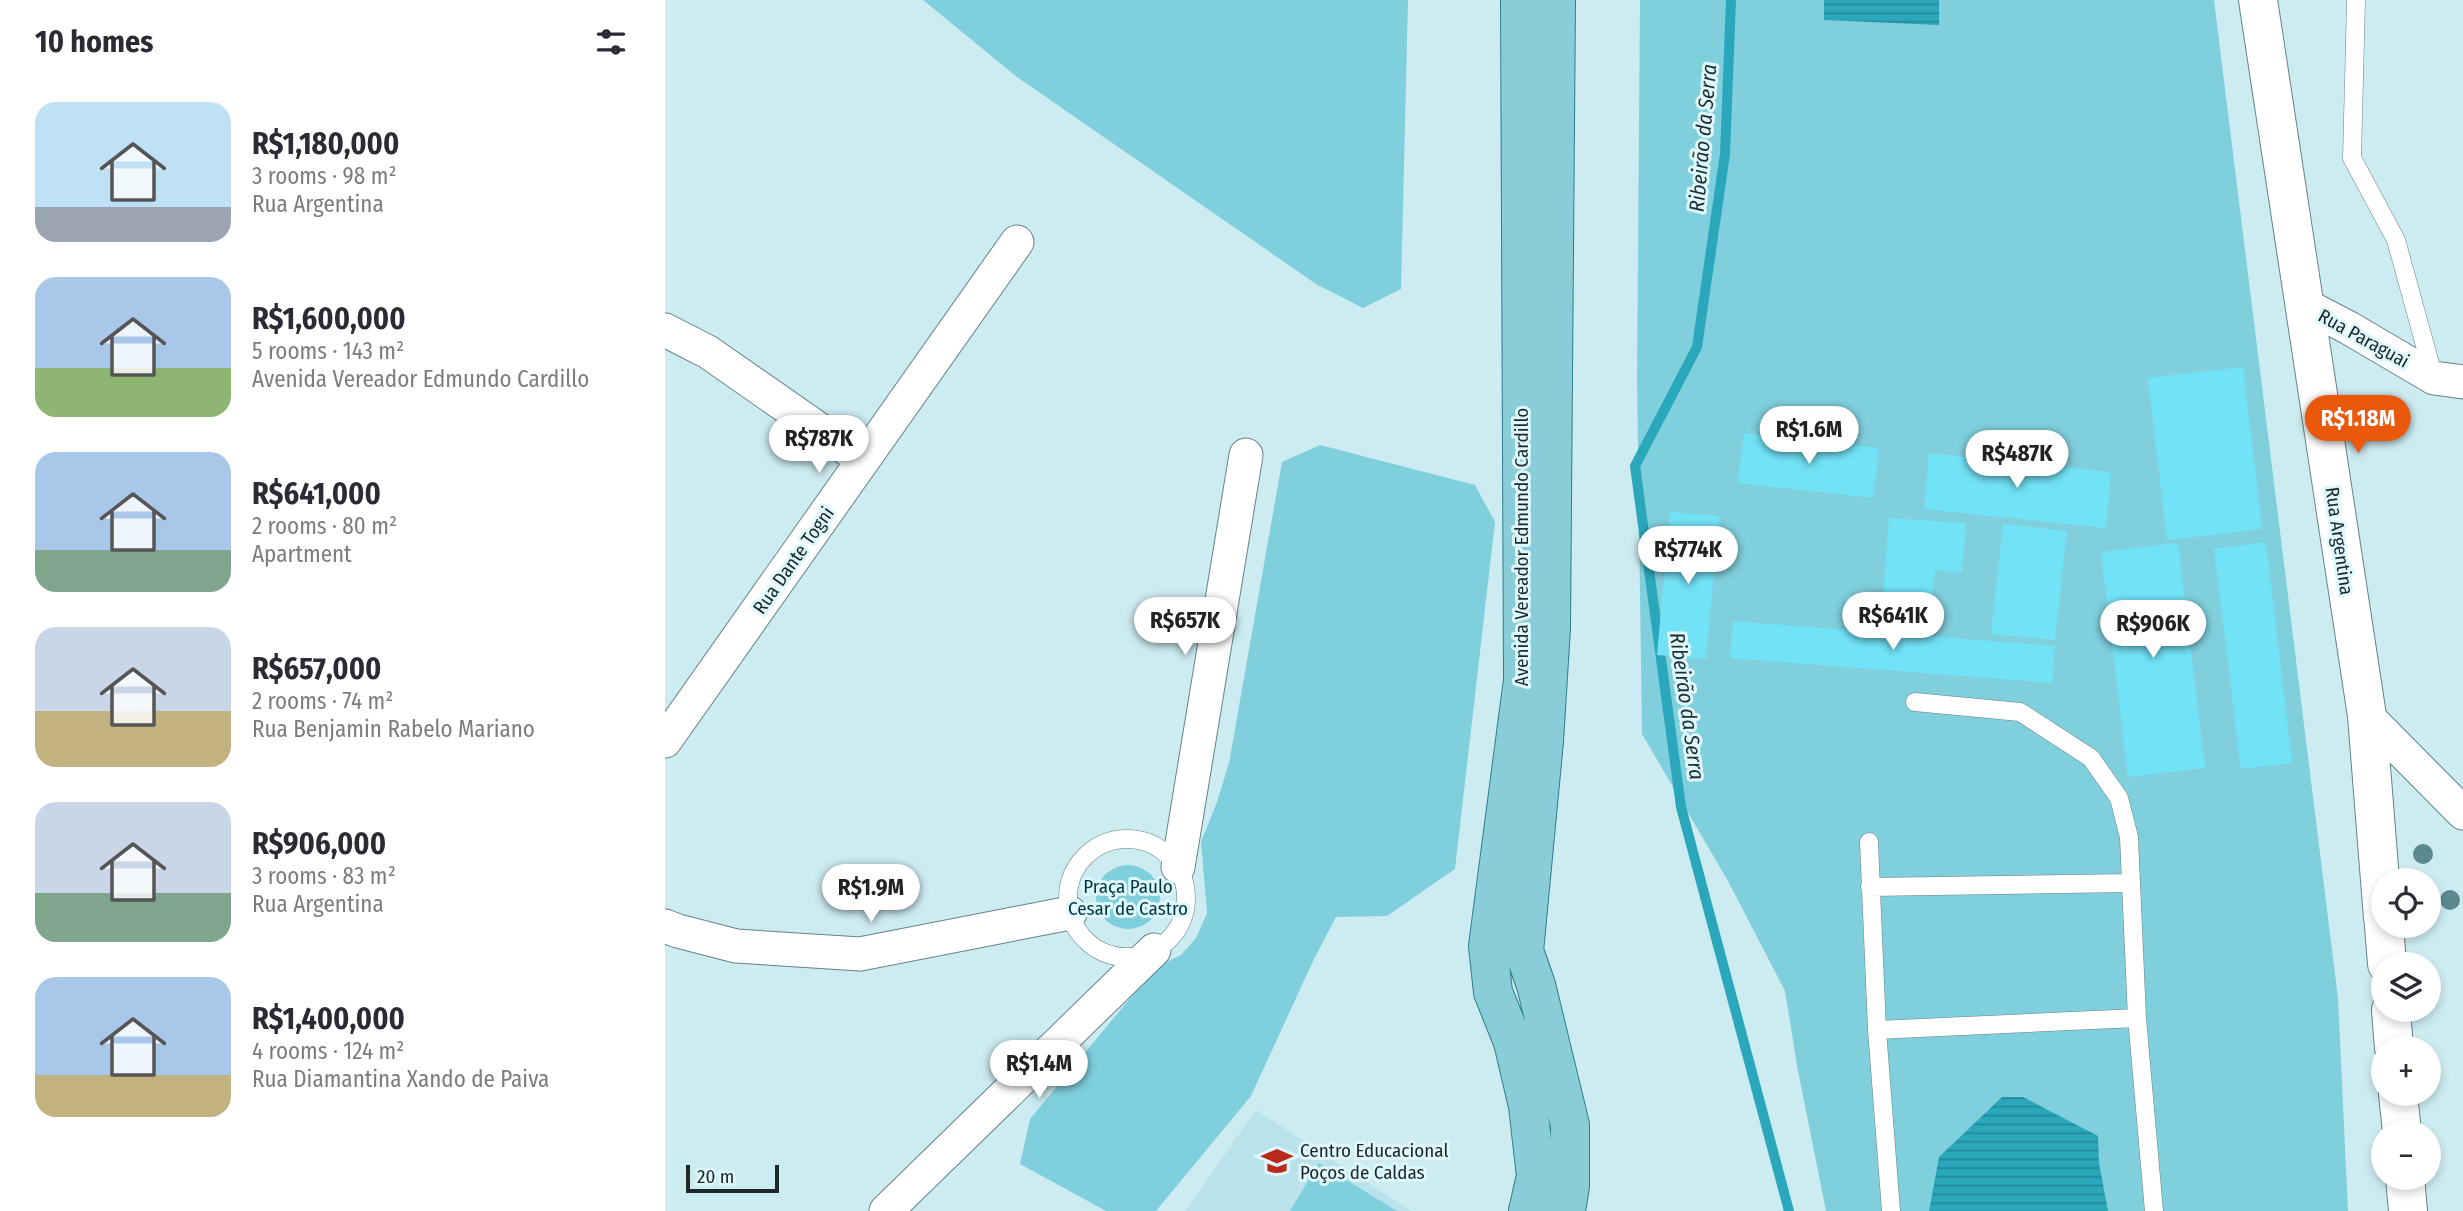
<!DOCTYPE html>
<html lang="en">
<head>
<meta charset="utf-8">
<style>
  :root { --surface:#fff; --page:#f7f7f7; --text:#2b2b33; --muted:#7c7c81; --accent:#ea580c }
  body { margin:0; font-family:"Fira Sans Condensed",sans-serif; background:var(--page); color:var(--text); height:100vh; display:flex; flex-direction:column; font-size:26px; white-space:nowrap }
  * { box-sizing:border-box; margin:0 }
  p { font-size:23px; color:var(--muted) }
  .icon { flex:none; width:38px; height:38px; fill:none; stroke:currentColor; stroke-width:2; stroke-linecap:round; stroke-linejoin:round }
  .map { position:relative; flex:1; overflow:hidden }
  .side { display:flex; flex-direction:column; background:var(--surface); width:665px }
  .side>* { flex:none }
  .buttons { position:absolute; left:1706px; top:868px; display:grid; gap:14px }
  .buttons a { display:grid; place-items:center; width:70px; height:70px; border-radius:50%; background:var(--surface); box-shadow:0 4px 10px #0003; font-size:35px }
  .scale { position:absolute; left:21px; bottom:18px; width:93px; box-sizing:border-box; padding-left:7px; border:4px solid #1c282a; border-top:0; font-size:19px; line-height:24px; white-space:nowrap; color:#1c282a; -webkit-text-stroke:5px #dff8fd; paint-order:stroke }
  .price { position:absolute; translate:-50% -60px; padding:0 16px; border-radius:24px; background:#fff; color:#222; font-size:23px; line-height:46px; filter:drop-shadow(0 2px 4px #0008) }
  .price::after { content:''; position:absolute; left:50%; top:42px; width:21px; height:16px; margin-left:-10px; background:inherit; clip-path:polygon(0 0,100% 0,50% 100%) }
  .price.current { background:var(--accent); color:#fff }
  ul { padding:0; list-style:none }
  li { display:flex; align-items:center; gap:21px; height:175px; padding:0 35px }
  li span { display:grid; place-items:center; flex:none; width:196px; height:140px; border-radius:21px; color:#555 }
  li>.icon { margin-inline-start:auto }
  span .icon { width:84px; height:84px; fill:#fffc; stroke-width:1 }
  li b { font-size:30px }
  h2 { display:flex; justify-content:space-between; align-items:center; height:84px; padding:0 35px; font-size:30px }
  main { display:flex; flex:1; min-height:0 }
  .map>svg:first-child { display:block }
</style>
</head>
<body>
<main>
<section class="side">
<h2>10 homes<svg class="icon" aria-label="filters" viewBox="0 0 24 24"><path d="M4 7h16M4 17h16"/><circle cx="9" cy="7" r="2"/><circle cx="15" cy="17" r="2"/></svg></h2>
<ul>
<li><span style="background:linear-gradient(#bfe0f5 75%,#9aa5b1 0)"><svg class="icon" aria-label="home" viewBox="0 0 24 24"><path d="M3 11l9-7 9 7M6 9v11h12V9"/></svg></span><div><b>R$1,180,000</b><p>3 rooms · 98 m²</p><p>Rua Argentina</p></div></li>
<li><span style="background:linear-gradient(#a9c7e8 65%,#8fb573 0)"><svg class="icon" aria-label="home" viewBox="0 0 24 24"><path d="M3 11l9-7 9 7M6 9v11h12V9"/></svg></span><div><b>R$1,600,000</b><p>5 rooms · 143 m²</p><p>Avenida Vereador Edmundo Cardillo</p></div></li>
<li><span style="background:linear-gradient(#a9c7e8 70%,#7fa58c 0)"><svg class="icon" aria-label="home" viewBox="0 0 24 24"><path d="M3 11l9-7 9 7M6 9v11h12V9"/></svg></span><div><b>R$641,000</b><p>2 rooms · 80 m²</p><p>Apartment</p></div></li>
<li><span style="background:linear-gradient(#c9d6e8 60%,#c2b280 0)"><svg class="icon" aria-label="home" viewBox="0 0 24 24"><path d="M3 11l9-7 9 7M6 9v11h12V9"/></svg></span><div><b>R$657,000</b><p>2 rooms · 74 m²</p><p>Rua Benjamin Rabelo Mariano</p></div></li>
<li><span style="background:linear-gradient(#c9d6e8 65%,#7fa58c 0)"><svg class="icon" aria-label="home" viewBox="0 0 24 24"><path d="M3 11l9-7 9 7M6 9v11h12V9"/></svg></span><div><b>R$906,000</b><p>3 rooms · 83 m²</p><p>Rua Argentina</p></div></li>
<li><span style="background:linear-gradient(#a9c7e8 70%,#c2b280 0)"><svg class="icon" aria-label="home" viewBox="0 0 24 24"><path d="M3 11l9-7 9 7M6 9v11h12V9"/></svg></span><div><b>R$1,400,000</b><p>4 rooms · 124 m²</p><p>Rua Diamantina Xando de Paiva</p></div></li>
</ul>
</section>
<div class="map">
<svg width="1798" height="1211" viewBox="0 0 1798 1211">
  <defs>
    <pattern id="water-rules" width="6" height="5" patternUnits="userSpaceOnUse" patternTransform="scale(1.75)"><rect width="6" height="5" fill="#2aa7ba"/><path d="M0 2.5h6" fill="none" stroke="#238897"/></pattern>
  </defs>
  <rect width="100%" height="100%" fill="#cdecf2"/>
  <path fill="#bae2ea" d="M591,1110L746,1211H520Z"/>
  <path fill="#80cfdd" d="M258,0H743L736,289L698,308L651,284L352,77Z
    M975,0H1549L1673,998L1683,1211H1161L1133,1071L1120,991L1063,881L977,734L972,378Z
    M655,445L810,485L830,522L790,869L722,916L671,917L649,959L586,1096L491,1211H441L355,1164L365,1119L491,967L516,955L531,938L542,913L536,842L552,802L564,763L617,462Z
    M431 897a32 32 0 1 1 64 0a32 32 0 1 1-64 0Z
    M654,1163L732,1211H625Z"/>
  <path fill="url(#water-rules)" d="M1159,0H1274V25L1159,20Z
    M1337,1097H1358L1433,1136L1434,1163L1443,1211H1264L1274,1157Z"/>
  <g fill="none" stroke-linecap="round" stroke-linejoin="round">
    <path stroke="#2aa7ba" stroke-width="10" d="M1066,0L1060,154L1032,347L970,466L1016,807L1124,1211"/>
  </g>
  <path fill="#72e3f7" d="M1578,367L1597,529L1502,540L1483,378Z
    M1079,433L1214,448L1208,498L1073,483Z
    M1264,453L1446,472L1441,528L1259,509Z
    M1005,512L1054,516L1041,659L992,655Z
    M1224,518L1301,523L1297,573L1270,570L1265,631L1179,624L1181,596L1218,598Z
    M1338,524L1402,531L1390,640L1326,634Z
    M1601,542L1627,763L1576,769L1549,549Z
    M1513,543L1540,768L1463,777L1436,552Z
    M1068,621L1390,646L1387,683L1065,658Z"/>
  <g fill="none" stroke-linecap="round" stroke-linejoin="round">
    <g stroke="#658287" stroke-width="19">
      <path id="service" d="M1691,0L1687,158L1731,240L1769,378
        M1250,702L1355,712L1426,758L1454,798L1464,837L1466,883
        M403 898a59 59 0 1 1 118 0a59 59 0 1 1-118 0Z
        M1204,842L1212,1030L1226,1211
        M1205,887L1466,883L1472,1018L1489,1211
        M1212,1030L1472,1018"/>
    </g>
    <g stroke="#658287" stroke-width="35">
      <path id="minor" d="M1640,305L1684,328L1769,378L1798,382
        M0,330L43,352L198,460
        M1702,716L1798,813
        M0,741L352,242
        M513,867L581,455
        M0,926L13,931L71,946L195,954L405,913
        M221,1211L489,950"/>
    </g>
    <g stroke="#658287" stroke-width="40">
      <path id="tertiary" d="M1593,0L1702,716L1718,918
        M1719,926L1722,964
        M1726,1010L1729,1048
        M1733,1094L1737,1132
        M1740,1178L1743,1211"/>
    </g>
    <g stroke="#2f7e8a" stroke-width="40">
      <path id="primary" d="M855,0L858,680L823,946L828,992L848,1042L863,1106L871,1176L863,1211
        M891,0L886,628L879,741L859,951L871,985L905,1125V1186L901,1211"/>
    </g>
    <use href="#service" stroke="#fff" stroke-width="18"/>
    <use href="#minor" stroke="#fff" stroke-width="33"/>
    <use href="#tertiary" stroke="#fff" stroke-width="38"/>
    <use href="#primary" stroke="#88cdd8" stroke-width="38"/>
  </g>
  <g fill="#5c8890">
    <circle cx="1758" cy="854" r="10"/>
    <circle cx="1785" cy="900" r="10"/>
  </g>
  <defs>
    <g id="school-bare" transform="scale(2.415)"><path d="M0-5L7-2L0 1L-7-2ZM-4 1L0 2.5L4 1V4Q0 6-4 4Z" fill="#b82b1b" stroke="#dff8fd" stroke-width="2.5" paint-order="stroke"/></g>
  </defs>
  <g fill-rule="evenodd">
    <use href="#school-bare" x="612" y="1161"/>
  </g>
  <g text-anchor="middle" stroke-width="6" stroke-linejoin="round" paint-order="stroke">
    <g font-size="19" fill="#1c282a" stroke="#dff8fd">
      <text transform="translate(1699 338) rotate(29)" y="7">Rua Paraguai</text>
      <text transform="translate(1675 541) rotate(82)" y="7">Rua Argentina</text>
      <text transform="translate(856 547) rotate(-90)" y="7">Avenida Vereador Edmundo Cardillo</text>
      <text transform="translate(128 560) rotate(-55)" y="7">Rua Dante Togni</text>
    </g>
    <g font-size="19" fill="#003740" stroke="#dff8fd">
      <text x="463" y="893">Praça Paulo<tspan x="463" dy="22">Cesar de Castro</tspan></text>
    </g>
    <g font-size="19" fill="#1c282a" stroke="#dff8fd" text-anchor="start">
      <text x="635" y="1157">Centro Educacional<tspan x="635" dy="22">Poços de Caldas</tspan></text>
    </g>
    <g font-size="21" font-style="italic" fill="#1b3034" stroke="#dff8fd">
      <text transform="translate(1038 138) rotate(-85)" y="7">Ribeirão da Serra</text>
      <text transform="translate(1022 706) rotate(82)" y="7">Ribeirão da Serra</text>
    </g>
  </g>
</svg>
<div class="buttons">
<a><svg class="icon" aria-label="locate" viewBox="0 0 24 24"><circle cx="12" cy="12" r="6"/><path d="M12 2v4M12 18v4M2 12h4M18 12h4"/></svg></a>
<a><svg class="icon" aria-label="layers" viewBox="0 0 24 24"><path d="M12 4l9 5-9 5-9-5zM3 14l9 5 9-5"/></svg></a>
<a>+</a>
<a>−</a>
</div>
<div class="scale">20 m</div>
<b class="price current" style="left:1693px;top:455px">R$1.18M</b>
<b class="price" style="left:1144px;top:466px">R$1.6M</b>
<b class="price" style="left:154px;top:475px">R$787K</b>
<b class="price" style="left:1352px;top:490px">R$487K</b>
<b class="price" style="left:1023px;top:586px">R$774K</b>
<b class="price" style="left:1228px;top:652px">R$641K</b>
<b class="price" style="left:520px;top:657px">R$657K</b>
<b class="price" style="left:1488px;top:660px">R$906K</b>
<b class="price" style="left:206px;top:924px">R$1.9M</b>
<b class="price" style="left:374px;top:1100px">R$1.4M</b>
</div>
</main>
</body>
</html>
